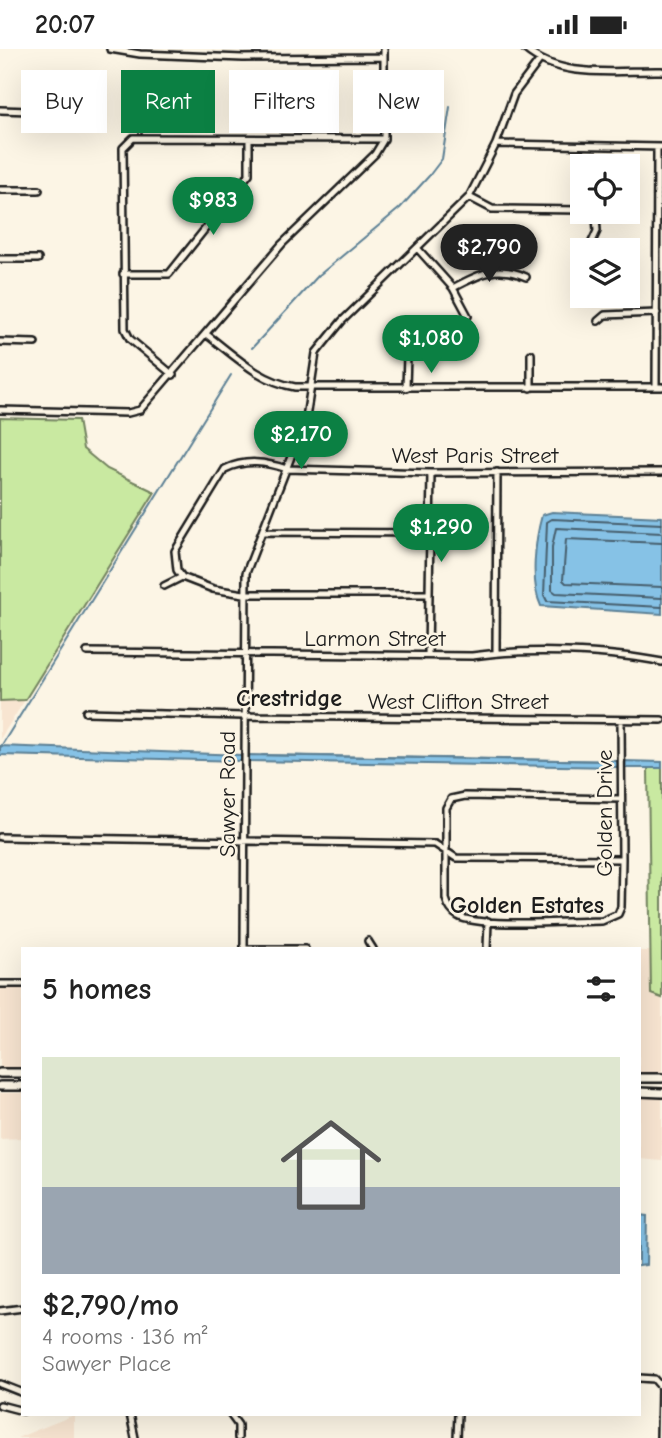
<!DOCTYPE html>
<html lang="en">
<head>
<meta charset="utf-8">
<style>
  :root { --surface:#fff; --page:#f2f2f2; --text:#222; --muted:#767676; --accent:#0b8043 }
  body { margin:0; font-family:"Comic Neue",sans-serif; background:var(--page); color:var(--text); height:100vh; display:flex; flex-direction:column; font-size:26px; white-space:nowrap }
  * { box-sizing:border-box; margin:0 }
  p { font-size:23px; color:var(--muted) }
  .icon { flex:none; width:38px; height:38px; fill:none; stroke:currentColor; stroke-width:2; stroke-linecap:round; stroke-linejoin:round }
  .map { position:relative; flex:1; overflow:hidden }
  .details { position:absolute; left:21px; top:898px; width:620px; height:469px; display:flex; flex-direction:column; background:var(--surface); border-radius:0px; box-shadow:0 7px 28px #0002 }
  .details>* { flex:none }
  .guide { position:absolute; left:21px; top:21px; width:621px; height:63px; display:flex; gap:14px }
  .fabs { position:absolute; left:570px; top:105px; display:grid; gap:14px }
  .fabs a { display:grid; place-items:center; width:70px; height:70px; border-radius:0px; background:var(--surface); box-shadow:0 7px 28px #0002; font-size:35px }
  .price { position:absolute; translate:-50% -60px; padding:0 16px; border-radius:24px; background:var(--accent); color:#fff; font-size:23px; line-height:46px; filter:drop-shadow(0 2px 4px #0008) }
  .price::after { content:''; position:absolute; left:50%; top:42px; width:21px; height:16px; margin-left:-10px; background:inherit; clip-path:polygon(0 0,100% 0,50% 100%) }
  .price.selected { background:#222; color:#fff }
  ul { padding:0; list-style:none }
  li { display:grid; align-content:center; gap:14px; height:371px; padding:0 21px }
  li span { display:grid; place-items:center; height:217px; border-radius:0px; color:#555 }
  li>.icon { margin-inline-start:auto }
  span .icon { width:126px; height:126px; fill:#fffc; stroke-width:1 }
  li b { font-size:30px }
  h2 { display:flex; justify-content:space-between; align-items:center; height:84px; padding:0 21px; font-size:30px }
  .chip { padding:0 24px; border-radius:0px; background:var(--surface); box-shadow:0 7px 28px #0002; font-size:24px; line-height:63px }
  .chip.selected { background:var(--accent); color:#fff }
  .status { display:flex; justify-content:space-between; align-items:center; height:49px; padding:0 35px; background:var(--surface); direction:ltr }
  .status svg { height:19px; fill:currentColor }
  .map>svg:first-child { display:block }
</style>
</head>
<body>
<div class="status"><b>20:07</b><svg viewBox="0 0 49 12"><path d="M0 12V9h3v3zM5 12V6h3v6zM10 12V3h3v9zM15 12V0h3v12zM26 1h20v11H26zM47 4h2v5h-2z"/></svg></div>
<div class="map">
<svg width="662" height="1389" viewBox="0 0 662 1389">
  <rect width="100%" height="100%" fill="#fcf5e5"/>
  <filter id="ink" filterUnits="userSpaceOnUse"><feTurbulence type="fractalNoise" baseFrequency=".0143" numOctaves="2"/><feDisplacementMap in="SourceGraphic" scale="14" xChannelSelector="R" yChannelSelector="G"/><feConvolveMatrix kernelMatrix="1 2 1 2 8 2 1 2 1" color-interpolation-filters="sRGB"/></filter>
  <g filter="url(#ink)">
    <path fill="#f8e5d1" d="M25,651L0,690V652Z
      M639,902H651V944L662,949V1024L639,1023Z
      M0,939H23V1021H0Z
      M0,1044H23V1089L0,1090Z
      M639,1048L662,1049V1112L639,1110Z
      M74,1366V1389H17Z"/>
    <path fill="#c9e9a1" stroke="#72825e" stroke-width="2" d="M0,369L78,371L83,400L107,420L155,443L25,651L0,652Z
      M648,719H662V949L651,945Z"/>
    <path fill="#86c2e6" stroke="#5c8095" stroke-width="2" d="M552,463L662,468V565L541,557C530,534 535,491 542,466Z
      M0,697L241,706V712L0,706Z
      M247,706L618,712V718L247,712Z
      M623,712L662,713V719H623Z
      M639,1166L647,1167L646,1216L639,1217Z"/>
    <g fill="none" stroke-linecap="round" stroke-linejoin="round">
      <path stroke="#465e6d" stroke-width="2" d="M662,475L552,470L547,473L544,546L547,552L662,558
        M662,484L556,479L552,498V541L556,544L662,549
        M662,494L566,490L563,531L566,534L662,538"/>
      <path stroke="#5c8095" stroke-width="2" d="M252,299L318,227L400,159L429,127L442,110L450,58
        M0,699L231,326
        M262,706L618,712"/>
      <g stroke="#1c1c1c" stroke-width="10">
        <path id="minor" d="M110,0L140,5L243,9L384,8
          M525,0C561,31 616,21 662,22
          M0,61L30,62L38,65
          M496,95L662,98
          M0,141H39
          M469,148L492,160L583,161
          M197,161L208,174
          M588,163L596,167L597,182L591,195
          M418,200L453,239L468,267
          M0,210H38
          M123,225H169L249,125V91
          M453,239C479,225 497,215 526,228
          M598,272L605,266L657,264
          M206,285C235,307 259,332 295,338H662
          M0,293L35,294
          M531,305V339
          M173,326L130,290L125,280L123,99L133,89L384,90
          M656,338L657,99
          M406,339L407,306
          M0,361L128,364L140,361L282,195L375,105L384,90V0
          M264,483L429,484
          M164,537L182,528
          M427,545H244L213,540L182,528L177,521L175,502L225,420C246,410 266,413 287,420L431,424L662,423
          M87,603L472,607C526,599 608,602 662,613
          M496,603L497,423
          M428,606L431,424
          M86,663L244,667L662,671
          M620,750L465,747L451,750L446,759V850C448,857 451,863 458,867C477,879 574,872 602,872L618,865L621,858L622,810L621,671
          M0,788L435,795L456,809L622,810
          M368,892L373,900
          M244,900L246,524L306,369L316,304L342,272L469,148L496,95L514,45L539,12
          M244,900H305
          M487,900L488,872
          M0,935H23
          M0,1262L23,1259
          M639,1329L654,1330L661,1338L660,1389
          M0,1335L23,1344
          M0,1356L23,1362
          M130,1365L135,1389
          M230,1365L238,1376V1389
          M457,1389L458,1365"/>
      </g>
      <g stroke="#1c1c1c" stroke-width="12">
        <path id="major" d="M0,1024H23
          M639,1029H662
          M0,1037H23
          M639,1043L662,1044"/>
      </g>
      <use href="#minor" stroke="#fcf5e5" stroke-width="5"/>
      <use href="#major" stroke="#fcf5e5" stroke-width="7"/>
    </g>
  </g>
  <g text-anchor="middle" stroke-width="5" stroke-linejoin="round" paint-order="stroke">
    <g font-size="23" fill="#1c1c1c" stroke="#fcf5e5">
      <text x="475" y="414">West Paris Street</text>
      <text x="375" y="597">Larmon Street</text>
      <text x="458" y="660">West Clifton Street</text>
      <text transform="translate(227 745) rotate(-90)" y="8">Sawyer Road</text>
      <text transform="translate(604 764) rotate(-90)" y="8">Golden Drive</text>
    </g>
    <g font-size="24" font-weight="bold" fill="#1c1c1c" stroke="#fcf5e5">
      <text x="289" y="657">Crestridge</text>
      <text x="527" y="864">Golden Estates</text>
    </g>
  </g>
</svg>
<div class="fabs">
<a><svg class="icon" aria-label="locate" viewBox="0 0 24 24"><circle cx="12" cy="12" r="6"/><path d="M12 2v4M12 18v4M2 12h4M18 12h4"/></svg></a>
<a><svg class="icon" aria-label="layers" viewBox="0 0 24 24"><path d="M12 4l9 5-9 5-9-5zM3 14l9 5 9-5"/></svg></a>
</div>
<b class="price" style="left:213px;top:188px">$983</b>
<b class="price selected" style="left:489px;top:235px">$2,790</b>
<b class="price" style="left:431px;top:326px">$1,080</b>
<b class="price" style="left:301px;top:422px">$2,170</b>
<b class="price" style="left:441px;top:515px">$1,290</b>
<div class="guide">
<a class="chip">Buy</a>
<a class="chip selected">Rent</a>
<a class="chip">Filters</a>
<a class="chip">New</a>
</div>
<section class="details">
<h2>5 homes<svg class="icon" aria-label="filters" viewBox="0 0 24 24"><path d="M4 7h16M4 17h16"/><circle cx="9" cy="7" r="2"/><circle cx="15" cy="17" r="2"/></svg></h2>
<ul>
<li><span style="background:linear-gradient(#dfe7d0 60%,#9aa5b1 0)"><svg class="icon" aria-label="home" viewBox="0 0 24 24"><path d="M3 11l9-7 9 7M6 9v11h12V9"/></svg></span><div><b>$2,790/mo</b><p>4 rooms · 136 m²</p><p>Sawyer Place</p></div></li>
</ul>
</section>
</div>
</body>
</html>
